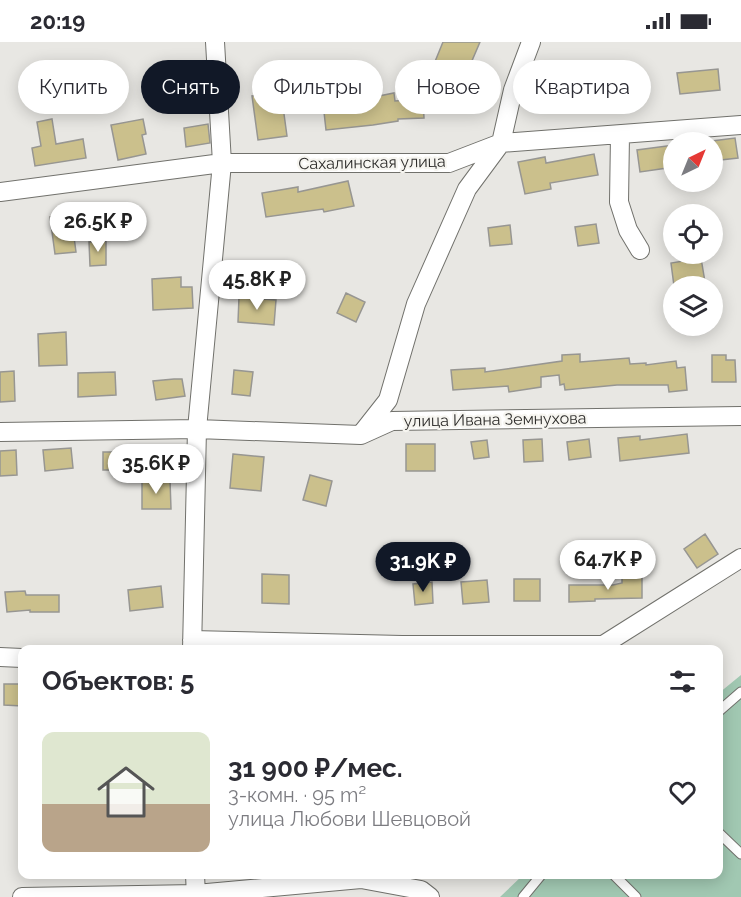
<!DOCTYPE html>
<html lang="ru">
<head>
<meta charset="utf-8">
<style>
  :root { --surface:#fff; --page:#f7f7f7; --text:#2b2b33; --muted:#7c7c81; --line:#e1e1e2; --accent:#111827 }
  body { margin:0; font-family:Raleway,sans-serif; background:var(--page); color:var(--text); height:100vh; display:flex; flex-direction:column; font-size:22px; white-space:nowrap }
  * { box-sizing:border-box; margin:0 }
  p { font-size:20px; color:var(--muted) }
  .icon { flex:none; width:33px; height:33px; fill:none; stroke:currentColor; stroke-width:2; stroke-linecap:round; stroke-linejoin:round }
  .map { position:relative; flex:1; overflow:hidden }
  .drawer { position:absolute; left:18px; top:603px; width:705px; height:234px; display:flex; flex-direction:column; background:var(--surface); border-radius:12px; box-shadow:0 3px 15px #0003 }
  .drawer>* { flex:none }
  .top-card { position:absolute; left:18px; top:18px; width:705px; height:54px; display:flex; gap:12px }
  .needle { width:39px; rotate:43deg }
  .controls { position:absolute; left:663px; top:90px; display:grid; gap:12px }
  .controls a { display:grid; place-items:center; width:60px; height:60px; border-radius:50%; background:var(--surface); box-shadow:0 3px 15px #0003; font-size:30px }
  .price { position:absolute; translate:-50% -51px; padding:0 14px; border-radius:21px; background:#fff; color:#222; font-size:20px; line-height:39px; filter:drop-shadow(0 2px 3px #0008) }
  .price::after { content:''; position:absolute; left:50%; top:36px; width:18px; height:14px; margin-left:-9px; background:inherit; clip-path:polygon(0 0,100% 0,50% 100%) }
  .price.on { background:var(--accent); color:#fff }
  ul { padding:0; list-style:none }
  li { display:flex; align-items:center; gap:18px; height:150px; padding:0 24px }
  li+li { border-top:2px solid var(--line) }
  li span { display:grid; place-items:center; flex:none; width:168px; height:120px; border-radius:12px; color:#555 }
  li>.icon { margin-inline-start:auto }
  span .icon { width:72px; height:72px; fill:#fffc; stroke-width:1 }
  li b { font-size:26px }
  h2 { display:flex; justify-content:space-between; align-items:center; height:72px; padding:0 24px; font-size:26px }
  .tag { padding:0 21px; border-radius:27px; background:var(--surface); box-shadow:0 3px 15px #0003; font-size:21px; line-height:54px }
  .tag.on { background:var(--accent); color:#fff }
  .status { display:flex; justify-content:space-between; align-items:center; height:42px; padding:0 30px; background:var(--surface); direction:ltr }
  .status svg { height:16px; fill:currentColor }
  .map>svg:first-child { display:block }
</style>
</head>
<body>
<div class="status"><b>20:19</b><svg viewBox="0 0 49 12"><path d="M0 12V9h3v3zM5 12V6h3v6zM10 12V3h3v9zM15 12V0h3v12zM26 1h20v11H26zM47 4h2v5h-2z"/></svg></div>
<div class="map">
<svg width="741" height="855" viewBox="0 0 741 855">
  <rect width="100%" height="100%" fill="#e8e7e3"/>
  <path fill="#a1c8b2" d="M741,633V855H500L523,833L718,832L719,651Z"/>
  <path fill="#cbc08c" stroke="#979692" stroke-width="1.5" d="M443,0H480L465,35L434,22Z
    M718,27L720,48L680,52L677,31Z
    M596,38L599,65L548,68L546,41Z
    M281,50L287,94L258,98L252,54Z
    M394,51L395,59L423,57L424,76L398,77V79L373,83L326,88L323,61L369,56Z
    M52,77L56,102L83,97L86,116L35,124L32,106L41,104L37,80Z
    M143,77L146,92L142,93L146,112L118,118L111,83Z
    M208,82L210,101L186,105L184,86Z
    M735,96L738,116L712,119V99Z
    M674,103V125L640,130L637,108Z
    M594,112L598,133L550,141L551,147L525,152L518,120L545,115L546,121Z
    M348,139L354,164L324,170L323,167L266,175L262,151L298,145V150Z
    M137,164L139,189L118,191L116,166Z
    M71,172L76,210L55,212L50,175Z
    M596,182L599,201L578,204L575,185Z
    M510,183L512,202L490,204L488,186Z
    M106,199V223L90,224L89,200Z
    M701,216L705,240L674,244L671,221Z
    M181,235V245H192L193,266L153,268L152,237Z
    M346,251L365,260L356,280L337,271Z
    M239,255L276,258L274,283L238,280Z
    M66,290L67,323L39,324L38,292Z
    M580,312V320L629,316L630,322L646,321V323L676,319L677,326L685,325L687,348L669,350L668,343H617L565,348L564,342L560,343L559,333L541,335V345L509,350L508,344L453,348L451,328L485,326V330L562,319V313Z
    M712,313H726V318H735L736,340H712Z
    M234,328L253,330L250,354L232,352Z
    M14,329L15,359L0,360V330Z
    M115,330L116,353L78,355V331Z
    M174,337H182L185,354L156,358L153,339Z
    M687,392L689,411L620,419L618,396L640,394V398Z
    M542,397L543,419L524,420L523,398Z
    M589,397L591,415L569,418L567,400Z
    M487,398L489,415L474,417L471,400Z
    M406,402H435V429H406Z
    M71,406L73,426L45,429L43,408Z
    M16,408L17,433L0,434V409Z
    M103,410H123V428H103Z
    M233,412L264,415L261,449L230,446Z
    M310,433L332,439L326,464L303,458Z
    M142,438H170L171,467H142Z
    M705,492L718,512L697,526L684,507Z
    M262,532L289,533V562L262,561Z
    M622,534H642V556L595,557V559L569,560V543H613L622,541Z
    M514,537H540V559H514Z
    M487,538L489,560L463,562L461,540Z
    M432,540L433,561L415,563L413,542Z
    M161,544L163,565L130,569L128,548Z
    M25,549L26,553H59V570H30V568L7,570L5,550Z
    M4,642H22V664L4,663Z"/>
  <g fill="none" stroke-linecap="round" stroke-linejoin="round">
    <g stroke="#71716c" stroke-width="11">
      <path id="service" d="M718,670L741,650
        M718,790L741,812
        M613,832L636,855
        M523,855L542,832"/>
    </g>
    <g stroke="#71716c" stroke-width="20">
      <path id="minor" d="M620,93L619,160L628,188L640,208
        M0,150L222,121H449L501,101L741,83
        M0,390L197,387L361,393L392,379L741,374
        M362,391L388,358L416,262L467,147L501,101L513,48L531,0
        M192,598L402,603H603L741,516
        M192,608L197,387L222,121L215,0
        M0,615L22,616
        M195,832L196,855
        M22,855L196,852L361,837L421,848L430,855"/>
    </g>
    <use href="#service" stroke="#fff" stroke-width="9"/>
    <use href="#minor" stroke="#fff" stroke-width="18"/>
  </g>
  <g text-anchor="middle" stroke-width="4.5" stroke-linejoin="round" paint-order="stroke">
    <g font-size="16" fill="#2d2c2a" stroke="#f6f5f0">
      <text transform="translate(372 120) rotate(-1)" y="6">Сахалинская улица</text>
      <text transform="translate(495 377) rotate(-1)" y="6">улица Ивана Земнухова</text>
    </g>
  </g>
</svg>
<div class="controls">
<a><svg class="needle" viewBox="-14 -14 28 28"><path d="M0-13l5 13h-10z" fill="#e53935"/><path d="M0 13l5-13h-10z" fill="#7c7c81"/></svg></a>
<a><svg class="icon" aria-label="locate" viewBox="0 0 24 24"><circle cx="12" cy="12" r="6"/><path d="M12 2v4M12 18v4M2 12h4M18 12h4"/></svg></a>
<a><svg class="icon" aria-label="layers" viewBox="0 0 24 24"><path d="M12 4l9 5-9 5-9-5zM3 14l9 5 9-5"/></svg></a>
</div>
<b class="price" style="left:98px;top:211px">26.5K ₽</b>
<b class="price" style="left:257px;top:269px">45.8K ₽</b>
<b class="price" style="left:156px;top:453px">35.6K ₽</b>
<b class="price" style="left:608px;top:549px">64.7K ₽</b>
<b class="price on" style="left:423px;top:551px">31.9K ₽</b>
<div class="top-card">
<a class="tag">Купить</a>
<a class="tag on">Снять</a>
<a class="tag">Фильтры</a>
<a class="tag">Новое</a>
<a class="tag">Квартира</a>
</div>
<section class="drawer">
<h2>Объектов: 5<svg class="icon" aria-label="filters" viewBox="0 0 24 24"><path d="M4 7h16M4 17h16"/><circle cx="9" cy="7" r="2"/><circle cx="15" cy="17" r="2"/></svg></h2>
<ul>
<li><span style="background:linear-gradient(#dfe7d0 60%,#b9a48a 0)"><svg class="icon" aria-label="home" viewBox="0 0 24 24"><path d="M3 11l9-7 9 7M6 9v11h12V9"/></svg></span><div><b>31 900 ₽/мес.</b><p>3-комн. · 95 m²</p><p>улица Любови Шевцовой</p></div><svg class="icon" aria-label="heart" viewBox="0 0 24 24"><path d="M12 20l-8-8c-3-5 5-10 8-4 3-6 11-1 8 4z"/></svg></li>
</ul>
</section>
</div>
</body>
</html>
